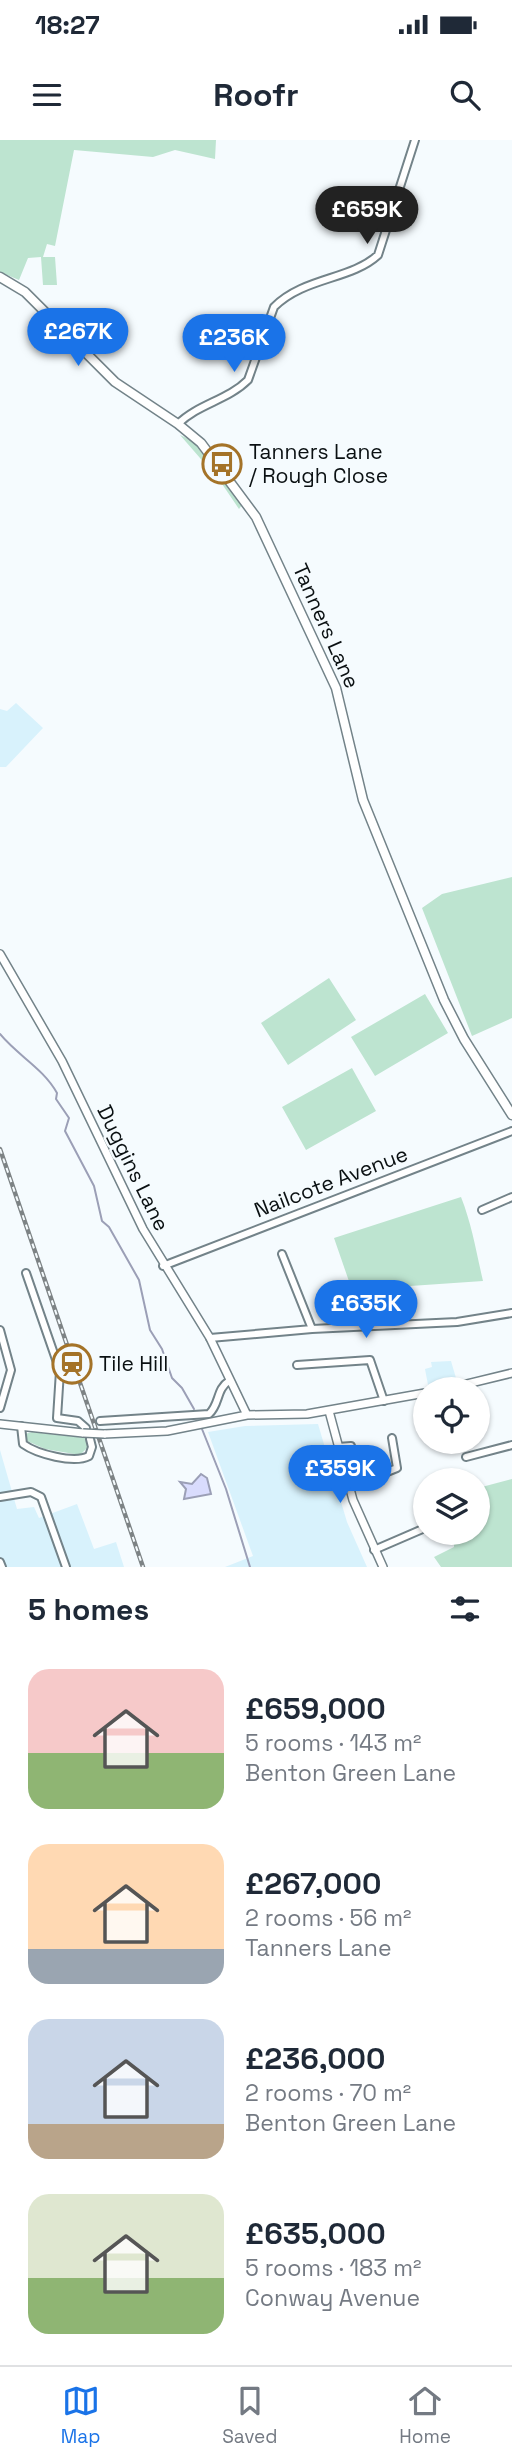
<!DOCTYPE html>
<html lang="en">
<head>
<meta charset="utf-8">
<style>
  :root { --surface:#fff; --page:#f2f2f3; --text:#1f2937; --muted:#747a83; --line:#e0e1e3; --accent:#1a73e8 }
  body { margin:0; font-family:"Space Grotesk",sans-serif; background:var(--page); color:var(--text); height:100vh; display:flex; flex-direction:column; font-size:26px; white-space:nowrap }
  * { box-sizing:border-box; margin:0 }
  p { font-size:23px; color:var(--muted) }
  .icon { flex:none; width:38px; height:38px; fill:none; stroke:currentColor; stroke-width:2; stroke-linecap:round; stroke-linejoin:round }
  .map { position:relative; height:1427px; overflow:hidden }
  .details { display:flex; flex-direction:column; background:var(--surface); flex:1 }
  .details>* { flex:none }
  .tools { position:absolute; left:413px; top:1237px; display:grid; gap:14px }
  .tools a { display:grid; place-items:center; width:77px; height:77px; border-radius:50%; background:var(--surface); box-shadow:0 2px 5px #0004; font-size:35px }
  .price { position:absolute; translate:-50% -60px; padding:0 16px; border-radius:24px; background:var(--accent); color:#fff; font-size:23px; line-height:46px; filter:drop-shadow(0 2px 4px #0008) }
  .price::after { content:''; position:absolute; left:50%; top:42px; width:21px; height:16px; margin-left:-10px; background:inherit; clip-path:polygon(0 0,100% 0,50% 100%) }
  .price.on { background:#222; color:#fff }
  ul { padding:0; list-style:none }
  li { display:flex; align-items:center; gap:21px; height:175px; padding:0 28px }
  li span { display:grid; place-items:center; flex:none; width:196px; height:140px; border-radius:21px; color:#555 }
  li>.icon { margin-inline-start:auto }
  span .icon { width:84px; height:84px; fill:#fffc; stroke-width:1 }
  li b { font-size:30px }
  h2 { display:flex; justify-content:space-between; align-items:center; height:84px; padding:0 28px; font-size:30px }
  .status { display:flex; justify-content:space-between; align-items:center; height:49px; padding:0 35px; background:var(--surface); direction:ltr }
  .status svg { height:19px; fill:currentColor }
  header { display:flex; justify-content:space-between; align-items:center; height:91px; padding:0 28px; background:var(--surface); font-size:32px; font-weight:800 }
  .tab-bar { display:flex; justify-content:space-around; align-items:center; height:98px; border-top:2px solid var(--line); background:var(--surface); font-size:19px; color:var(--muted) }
  .tab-bar a { display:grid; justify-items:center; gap:4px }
  .tab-bar .on { color:var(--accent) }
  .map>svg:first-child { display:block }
</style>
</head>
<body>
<div class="status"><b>18:27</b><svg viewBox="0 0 49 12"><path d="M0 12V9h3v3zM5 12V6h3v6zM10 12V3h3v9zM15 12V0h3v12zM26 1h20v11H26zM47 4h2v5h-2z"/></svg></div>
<header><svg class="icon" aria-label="menu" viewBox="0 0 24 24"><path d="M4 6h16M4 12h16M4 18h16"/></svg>Roofr<svg class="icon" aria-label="search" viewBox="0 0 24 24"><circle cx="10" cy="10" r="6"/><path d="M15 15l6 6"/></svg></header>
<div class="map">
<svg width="512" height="1427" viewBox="0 0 512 1427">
  <rect width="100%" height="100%" fill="#f5fbfe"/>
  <path fill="#d8f2fc" d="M16,563L43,588L6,627H0V569L7,571Z
    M451,1221L456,1238L428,1245L425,1229L432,1227L431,1222Z
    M318,1284L347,1382L367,1427H225L253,1416L208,1292L245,1286Z
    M0,1310L17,1369L34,1367L39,1378L77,1364L94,1409L116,1402L124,1427H0Z"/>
  <path fill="#bde4d0" d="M0,0H216L215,19L175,10L153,17L74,10L55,106L47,104L43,117H55L57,145H43L41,117L28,118L19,140L0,132Z
    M180,295C207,305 227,342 242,365L239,369L220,341Z
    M512,737V878L472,896L422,768L442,754Z
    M329,838L356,880L288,925L261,883Z
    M425,854L448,893L375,936L351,897Z
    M352,928L376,971L306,1010L282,967Z
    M461,1057C472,1085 476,1111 483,1141L352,1150L334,1098Z
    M32,1292L86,1298L88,1307L80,1315L45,1309L25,1300V1294Z
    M512,1339V1427H441L434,1417L454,1407V1393H478V1348Z"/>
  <path fill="#d9dcfd" stroke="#9b9fb6" stroke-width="2" d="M201,1334L207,1338L211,1354L184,1359L186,1349L180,1342L192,1344Z"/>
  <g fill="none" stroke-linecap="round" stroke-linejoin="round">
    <path stroke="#9b9fb6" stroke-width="2" d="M0,894C18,916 43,928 57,953L56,959L69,978L65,991L94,1046L102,1081L109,1087L139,1140L150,1190L162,1209L172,1238L182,1248L194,1269
      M202,1289L226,1349L250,1427"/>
    <g stroke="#738389" stroke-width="10">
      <path id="minor" d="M178,284C198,264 228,260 248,240L274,167C304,137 351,140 378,115L415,0
        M482,1070L512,1057
        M282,1114L312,1189
        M163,1126L512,991
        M26,1133L60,1231L57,1278L78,1281L86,1288
        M0,1190L11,1230L0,1268
        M210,1198L312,1189L457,1182L512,1173
        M297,1225L370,1220L384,1261
        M100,1281L209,1274C220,1264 216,1249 229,1241
        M21,1286L23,1304C37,1314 74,1324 89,1316L92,1307L90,1299
        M338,1307L351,1306L361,1334L372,1338L397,1328L392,1298
        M466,1317L512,1305
        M0,1357L31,1352L41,1357L66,1427
        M374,1410L425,1388
        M0,1422L2,1427"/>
    </g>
    <g stroke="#738389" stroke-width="10">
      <path id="tertiary" d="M0,814L62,921L143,1089L210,1198L247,1275
        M442,1250L512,1233
        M329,1271L353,1360L383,1427
        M0,1284L83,1293
        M104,1294L167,1291L247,1275L307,1274L425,1253"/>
    </g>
    <g stroke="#738389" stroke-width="11">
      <path id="secondary" d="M0,137L25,152L115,242L178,284L201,303L256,377L336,548L363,660L444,860L464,899L512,975"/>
    </g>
    <use href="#minor" stroke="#fff" stroke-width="6"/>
    <use href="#tertiary" stroke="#fff" stroke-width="7"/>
    <use href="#secondary" stroke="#fff" stroke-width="8"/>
    <g stroke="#7d8385" stroke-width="4.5">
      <path id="rail" d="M0,1009L143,1427"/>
    </g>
    <use href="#rail" stroke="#f5fbfe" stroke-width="2" stroke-dasharray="5" stroke-linecap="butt"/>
    <g stroke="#738389" stroke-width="10" stroke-linecap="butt">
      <path id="tertiary-bridge" d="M83,1293L104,1294"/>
    </g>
    <use href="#tertiary-bridge" stroke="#fff" stroke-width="7"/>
  </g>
  <defs>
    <g id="bus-ring" transform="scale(2.0125)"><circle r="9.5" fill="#f5fbfe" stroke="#a47328" stroke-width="1.5"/><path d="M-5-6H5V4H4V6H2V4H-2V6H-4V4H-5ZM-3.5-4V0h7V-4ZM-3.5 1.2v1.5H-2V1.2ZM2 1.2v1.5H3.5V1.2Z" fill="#a47328"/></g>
    <g id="station-ring" transform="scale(2.0125)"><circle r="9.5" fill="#f5fbfe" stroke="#a47328" stroke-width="1.5"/><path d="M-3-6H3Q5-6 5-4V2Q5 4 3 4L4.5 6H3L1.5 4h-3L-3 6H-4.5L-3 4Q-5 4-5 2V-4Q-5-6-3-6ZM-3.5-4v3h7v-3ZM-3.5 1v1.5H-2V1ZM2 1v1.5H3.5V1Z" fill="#a47328"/></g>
  </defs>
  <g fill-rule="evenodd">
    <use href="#bus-ring" x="222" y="324"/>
    <use href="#station-ring" x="72" y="1224"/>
  </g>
  <g text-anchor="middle" stroke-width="5" stroke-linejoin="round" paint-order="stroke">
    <g font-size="21" fill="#0a1012" stroke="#f5fbfe" text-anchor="start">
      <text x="249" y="319">Tanners Lane<tspan x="249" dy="24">/ Rough Close</tspan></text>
      <text x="99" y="1231">Tile Hill</text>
    </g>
    <g font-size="21" fill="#0a1012" stroke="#f5fbfe">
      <text transform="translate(326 486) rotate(66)" y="7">Tanners Lane</text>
      <text transform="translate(133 1028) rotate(64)" y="7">Duggins Lane</text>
      <text transform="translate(331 1042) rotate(-21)" y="7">Nailcote Avenue</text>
    </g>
  </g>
</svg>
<div class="tools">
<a><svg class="icon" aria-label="locate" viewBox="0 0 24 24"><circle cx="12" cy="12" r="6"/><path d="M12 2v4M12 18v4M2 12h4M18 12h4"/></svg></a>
<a><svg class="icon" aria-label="layers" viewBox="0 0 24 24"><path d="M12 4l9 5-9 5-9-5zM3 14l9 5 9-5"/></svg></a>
</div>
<b class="price on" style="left:367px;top:106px">£659K</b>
<b class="price" style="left:78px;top:228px">£267K</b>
<b class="price" style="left:234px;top:234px">£236K</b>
<b class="price" style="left:366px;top:1200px">£635K</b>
<b class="price" style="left:340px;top:1365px">£359K</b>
</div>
<section class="details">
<h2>5 homes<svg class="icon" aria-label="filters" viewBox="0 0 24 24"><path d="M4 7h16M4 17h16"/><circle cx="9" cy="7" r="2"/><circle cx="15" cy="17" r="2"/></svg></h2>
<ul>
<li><span style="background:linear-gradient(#f6c9c9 60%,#8fb573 0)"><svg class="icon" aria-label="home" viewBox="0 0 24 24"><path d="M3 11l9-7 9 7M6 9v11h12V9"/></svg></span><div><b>£659,000</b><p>5 rooms · 143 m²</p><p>Benton Green Lane</p></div></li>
<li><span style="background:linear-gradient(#ffd9b3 75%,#9aa5b1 0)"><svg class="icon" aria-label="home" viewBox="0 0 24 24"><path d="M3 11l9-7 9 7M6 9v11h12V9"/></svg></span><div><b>£267,000</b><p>2 rooms · 56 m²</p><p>Tanners Lane</p></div></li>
<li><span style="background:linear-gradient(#c9d6e8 75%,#b9a48a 0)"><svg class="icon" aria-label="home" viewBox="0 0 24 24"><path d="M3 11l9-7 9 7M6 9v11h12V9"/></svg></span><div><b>£236,000</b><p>2 rooms · 70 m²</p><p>Benton Green Lane</p></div></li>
<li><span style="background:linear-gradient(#dfe7d0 60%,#8fb573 0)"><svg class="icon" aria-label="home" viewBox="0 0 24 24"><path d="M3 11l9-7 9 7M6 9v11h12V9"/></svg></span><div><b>£635,000</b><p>5 rooms · 183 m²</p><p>Conway Avenue</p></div></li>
</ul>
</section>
<nav class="tab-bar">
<a class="on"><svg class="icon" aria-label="map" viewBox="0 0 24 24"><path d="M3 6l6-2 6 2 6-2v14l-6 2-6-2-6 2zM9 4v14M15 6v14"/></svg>Map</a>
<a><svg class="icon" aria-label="saved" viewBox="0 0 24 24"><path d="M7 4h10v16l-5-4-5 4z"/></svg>Saved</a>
<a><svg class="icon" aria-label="home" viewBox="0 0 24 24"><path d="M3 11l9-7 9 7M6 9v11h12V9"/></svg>Home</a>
</nav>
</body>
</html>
